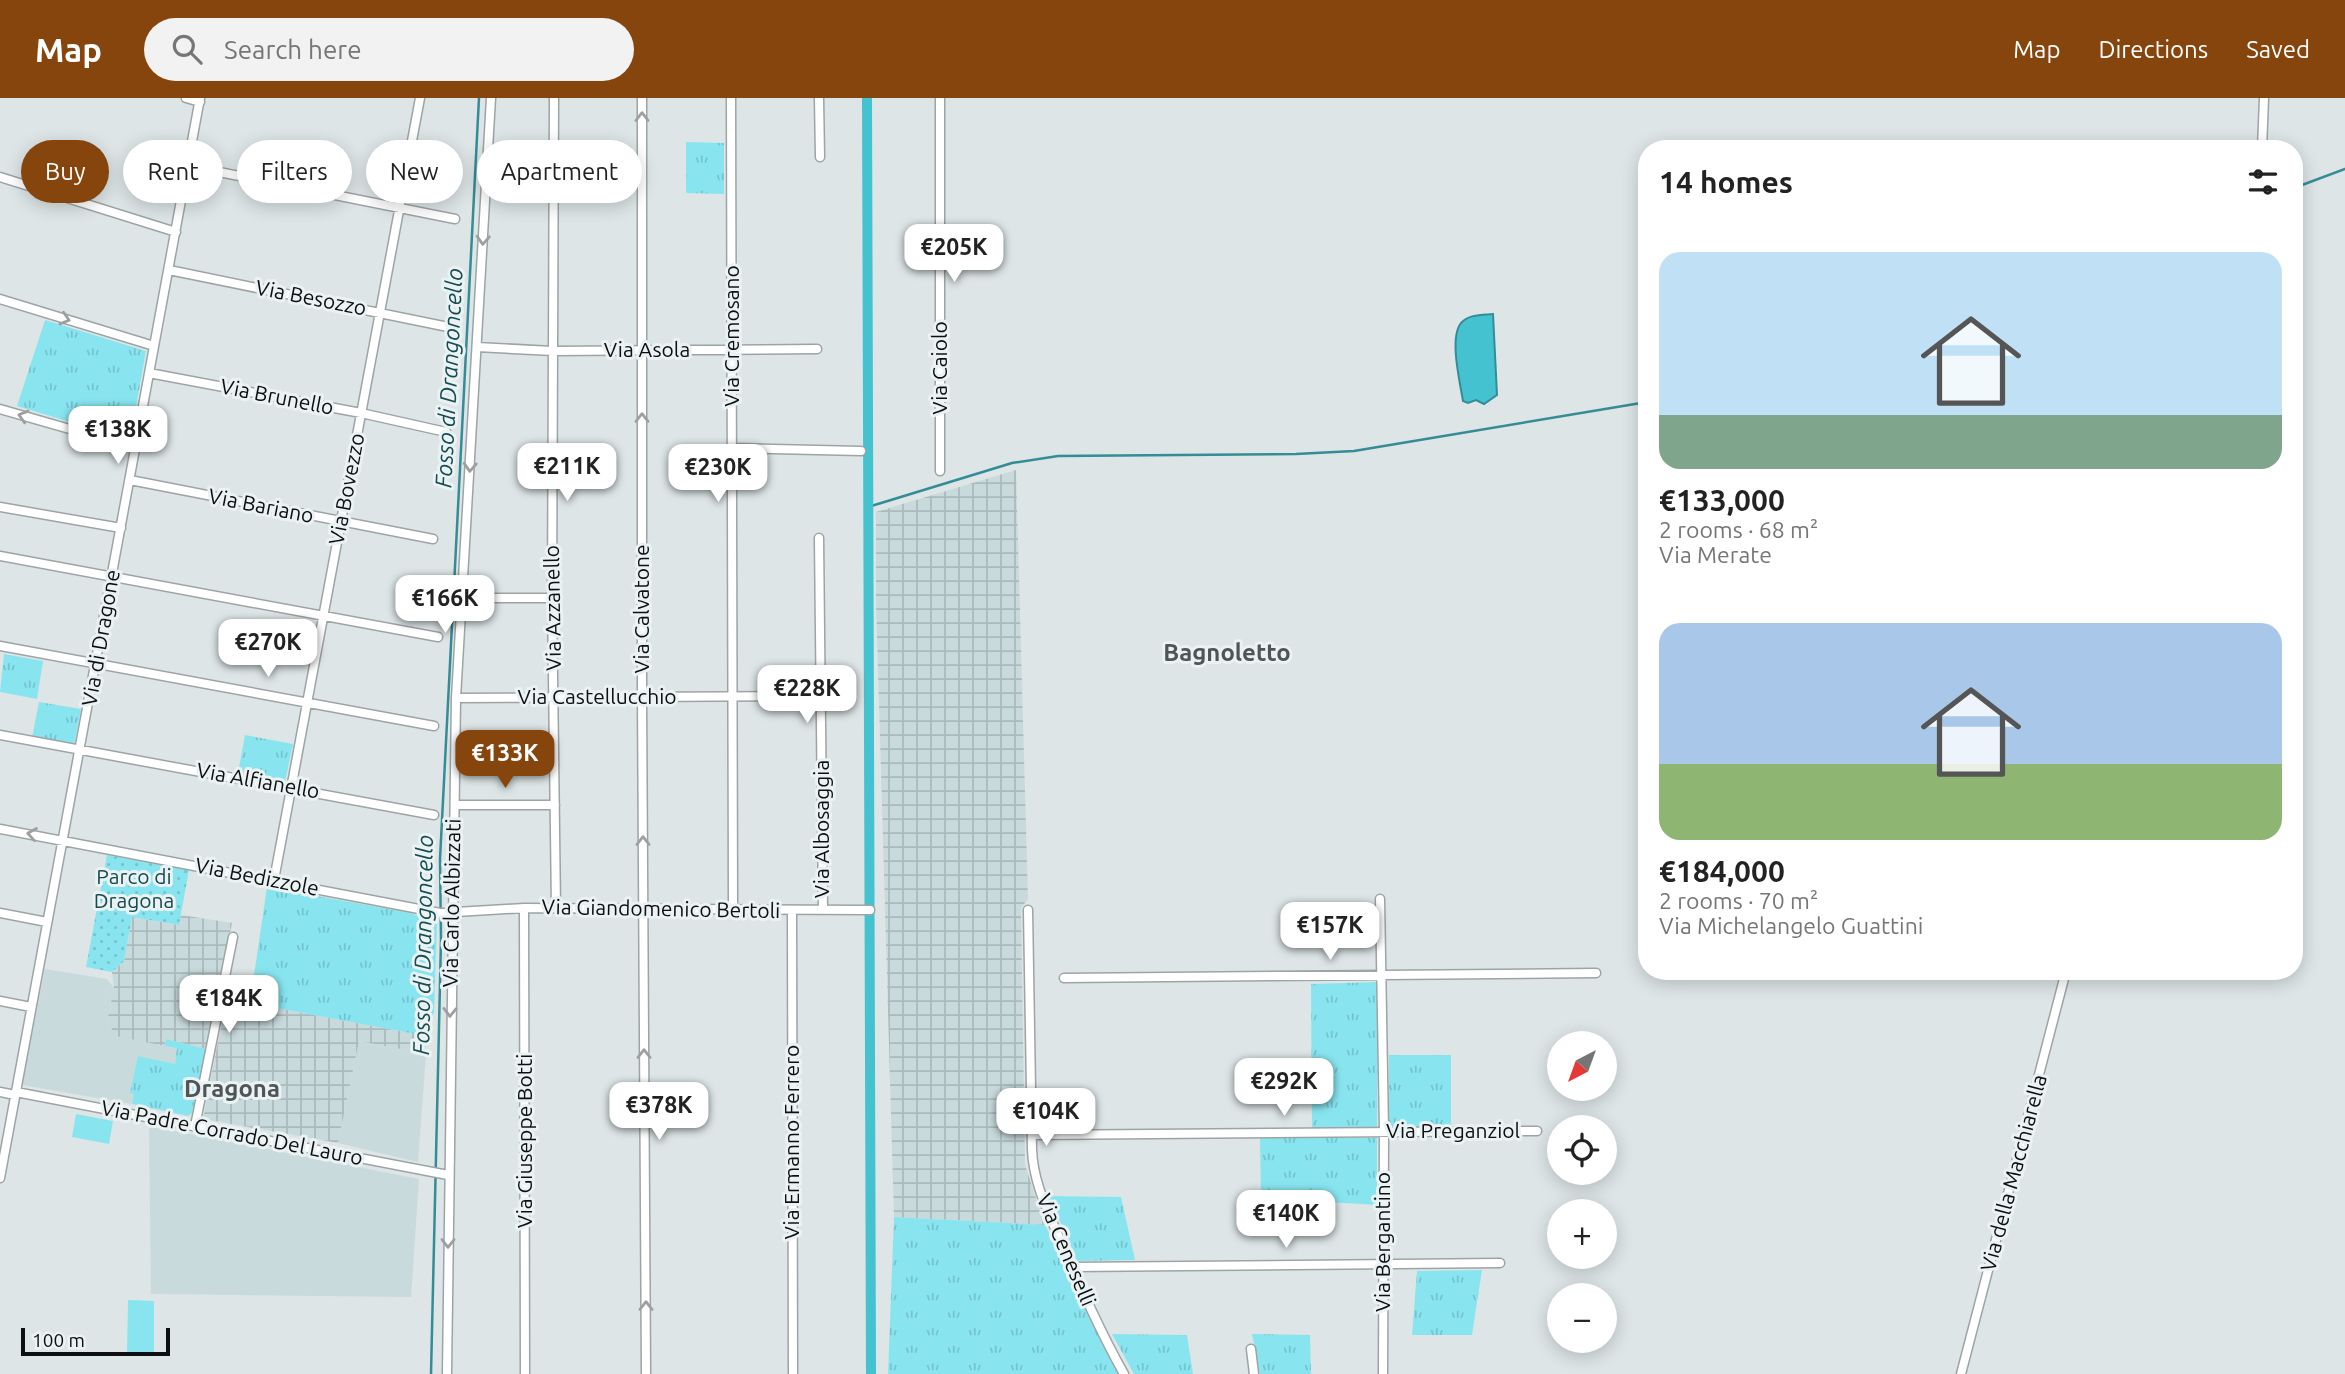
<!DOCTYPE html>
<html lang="en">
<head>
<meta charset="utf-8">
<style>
  :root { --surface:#fff; --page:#f2f2f2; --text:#222; --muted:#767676; --accent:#86450d }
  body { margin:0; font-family:Ubuntu,sans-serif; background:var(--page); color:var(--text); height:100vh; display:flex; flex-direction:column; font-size:26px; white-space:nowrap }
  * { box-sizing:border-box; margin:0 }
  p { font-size:23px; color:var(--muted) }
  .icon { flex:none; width:38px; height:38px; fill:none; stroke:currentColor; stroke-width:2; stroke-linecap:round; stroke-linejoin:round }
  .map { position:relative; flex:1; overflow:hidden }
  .details { position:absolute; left:1638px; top:42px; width:665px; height:840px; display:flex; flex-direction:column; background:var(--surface); border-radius:28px; box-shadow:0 4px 18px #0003 }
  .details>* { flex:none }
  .guide { position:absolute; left:21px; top:42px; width:665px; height:63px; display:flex; gap:14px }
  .needle { width:46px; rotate:221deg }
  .tools { position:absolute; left:1547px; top:933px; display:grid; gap:14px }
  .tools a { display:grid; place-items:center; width:70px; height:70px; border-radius:50%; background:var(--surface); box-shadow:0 4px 18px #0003; font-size:35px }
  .scale { position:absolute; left:21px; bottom:18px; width:149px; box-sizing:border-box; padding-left:7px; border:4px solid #0d0f10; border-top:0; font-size:19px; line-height:24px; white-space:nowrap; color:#0d0f10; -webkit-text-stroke:5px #eaf2f3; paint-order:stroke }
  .price { position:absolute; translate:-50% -60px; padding:0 16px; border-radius:14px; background:#fff; color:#222; font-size:23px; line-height:46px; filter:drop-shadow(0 2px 4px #0008) }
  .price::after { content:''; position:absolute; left:50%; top:42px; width:21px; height:16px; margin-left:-10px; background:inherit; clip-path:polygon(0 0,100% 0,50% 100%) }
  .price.on { background:var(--accent); color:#fff }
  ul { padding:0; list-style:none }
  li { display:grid; align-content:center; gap:14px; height:371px; padding:0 21px }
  li span { display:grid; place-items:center; height:217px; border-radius:21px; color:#555 }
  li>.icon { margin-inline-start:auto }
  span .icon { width:126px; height:126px; fill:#fffc; stroke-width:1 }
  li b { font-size:30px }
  h2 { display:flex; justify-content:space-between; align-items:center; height:84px; padding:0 21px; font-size:30px }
  .tag { padding:0 24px; border-radius:32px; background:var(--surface); box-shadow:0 4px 18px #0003; font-size:24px; line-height:63px }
  .tag.on { background:var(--accent); color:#fff }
  header { display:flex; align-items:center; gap:42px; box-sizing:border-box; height:98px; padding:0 35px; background:var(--accent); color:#fff }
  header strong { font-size:33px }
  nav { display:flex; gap:38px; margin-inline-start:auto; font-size:24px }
  .search { width:490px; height:63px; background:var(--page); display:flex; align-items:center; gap:18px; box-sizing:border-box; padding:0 24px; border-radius:38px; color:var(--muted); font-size:26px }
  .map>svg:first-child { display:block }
</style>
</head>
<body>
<header>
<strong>Map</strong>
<div class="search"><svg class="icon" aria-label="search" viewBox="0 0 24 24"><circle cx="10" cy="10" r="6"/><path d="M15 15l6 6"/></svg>Search here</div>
<nav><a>Map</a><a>Directions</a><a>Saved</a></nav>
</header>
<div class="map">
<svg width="2345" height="1276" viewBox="0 0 2345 1276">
  <defs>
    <pattern id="industrial-grid" width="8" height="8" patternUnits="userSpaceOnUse" patternTransform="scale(1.75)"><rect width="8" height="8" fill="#c9dadc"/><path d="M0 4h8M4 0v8" fill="none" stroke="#abbabc"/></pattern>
    <pattern id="grass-tufts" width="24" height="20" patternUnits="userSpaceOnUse" patternTransform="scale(1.75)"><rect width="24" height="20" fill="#88e5f0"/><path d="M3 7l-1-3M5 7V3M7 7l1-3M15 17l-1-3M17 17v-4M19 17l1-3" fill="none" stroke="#74c3cd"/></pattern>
    <pattern id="park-dots" width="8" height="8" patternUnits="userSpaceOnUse" patternTransform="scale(1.75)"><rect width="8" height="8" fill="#88e5f0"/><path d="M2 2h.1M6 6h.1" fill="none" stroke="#74c3cd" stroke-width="1.8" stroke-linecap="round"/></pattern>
  </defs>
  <rect width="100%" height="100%" fill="#dde5e6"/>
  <path fill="#c9dadc" d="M45,871L107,881L114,890L106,928L178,950L175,966L130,995H135L132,1006L22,987Z
    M359,943L426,956L418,1064L338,1045Z
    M149,1028L419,1081L411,1199L151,1196Z"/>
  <path fill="url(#industrial-grid)" d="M1016,372L1028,801L1021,810L1025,1067L1045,1127L894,1119L876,502V414Z
    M181,817L232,825L206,951L166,941L165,948L111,937L112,930L106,928L114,890L112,874L124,863L132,819L178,827Z
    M230,882L252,890L250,905L426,938V956L359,943L338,1045L203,1021Z"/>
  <path fill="url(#grass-tufts)" d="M686,44L724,45V96L686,95Z
    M45,222L146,253L130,342L17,308Z
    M4,556L43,563L37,601L0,594Z
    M39,604L81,611L74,647L32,640Z
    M245,637L293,646L285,684L238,675Z
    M267,789L411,815L437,825L434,914L426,938L250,905Z
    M1378,884L1377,1030H1312L1311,886Z
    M166,941L206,951L192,1015L188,1018L132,1006L134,996L130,995L138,958L175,966L177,950L165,948Z
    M1389,957H1451V1029H1389Z
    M1260,1040H1377V1107L1261,1100Z
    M1049,1098L1121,1099L1135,1162L1077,1163Z
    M894,1119L1045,1127L1121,1276H888Z
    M1482,1172L1472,1237H1412L1417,1173Z
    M1112,1236L1187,1237L1193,1276H1134Z
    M1252,1236L1310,1237L1311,1276H1260Z"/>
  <path fill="url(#park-dots)" d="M107,757L189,772L179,827L132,819L124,863L112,874L86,869Z"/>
  <path fill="#88e5f0" d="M76,1016L113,1023L109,1046L72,1039Z
    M128,1202L154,1203V1256H127Z"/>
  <path fill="#44c2cf" stroke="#348c96" stroke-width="2" d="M1493,216L1497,297L1484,306L1476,302L1468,305L1463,303C1460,284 1449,240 1461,225C1469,216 1482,217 1493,216Z"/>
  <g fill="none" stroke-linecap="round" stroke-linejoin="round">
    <path stroke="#348c96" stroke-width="2.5" d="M2294,90L2345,71
      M868,409L1012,365L1058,358L1296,356L1354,353L1647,304
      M431,1276L441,842L440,761L479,0"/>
    <path stroke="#44c2cf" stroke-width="10" d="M867,0L871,1276"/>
    <g stroke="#9da4a4" stroke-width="11">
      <path id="minor" d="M186,0L200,4
        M554,0L552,500L556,810
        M642,0V599L646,1276
        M731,0L733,811
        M819,0L820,59
        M2262,51L2264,0
        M189,68L455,121
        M0,79L176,134
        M169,172L453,230
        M0,201L154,248
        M477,249L553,253L817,251
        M149,275L361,315L446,334
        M0,311L136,350
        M732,350L861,353
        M940,373V0
        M130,382L433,441
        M0,409L121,430
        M819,440L823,812
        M0,458L438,539
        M462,500H552
        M0,548L434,628
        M456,600L821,598
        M0,637L434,717
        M455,707H555
        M0,731L440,815L524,810L870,812
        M274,782L420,0
        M1380,801L1384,1033L1383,1276
        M524,810L525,1276
        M792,812L793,1276
        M1028,812L1032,1051C1033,1086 1050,1117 1063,1149C1082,1192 1101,1235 1124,1276
        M0,815L47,824
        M1064,880L1596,875
        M0,903L31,909
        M0,994L15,997
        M16,994L448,1077
        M195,1028L233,839
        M1032,1037L1537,1033
        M0,1080L200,0
        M1072,1169L1500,1165
        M1251,1251L1254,1276
        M447,1276L456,600L491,0
        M1961,1276L2066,873"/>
    </g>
    <use href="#minor" stroke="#fff" stroke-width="8"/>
  </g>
  <defs><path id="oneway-chevron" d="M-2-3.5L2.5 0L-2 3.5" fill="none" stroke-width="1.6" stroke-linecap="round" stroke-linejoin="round" transform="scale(1.75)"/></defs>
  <g stroke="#9e9f9f">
    <use href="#oneway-chevron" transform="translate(642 19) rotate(-90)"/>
    <use href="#oneway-chevron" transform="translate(483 142) rotate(93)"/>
    <use href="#oneway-chevron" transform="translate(65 221) rotate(17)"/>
    <use href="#oneway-chevron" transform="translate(23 318) rotate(-164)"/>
    <use href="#oneway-chevron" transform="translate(642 320) rotate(-90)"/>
    <use href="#oneway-chevron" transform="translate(470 369) rotate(93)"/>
    <use href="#oneway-chevron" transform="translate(32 736) rotate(-170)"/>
    <use href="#oneway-chevron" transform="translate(643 743) rotate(-90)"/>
    <use href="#oneway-chevron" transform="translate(450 914) rotate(91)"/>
    <use href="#oneway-chevron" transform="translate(644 956) rotate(-90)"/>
    <use href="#oneway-chevron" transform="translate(448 1145) rotate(90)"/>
    <use href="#oneway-chevron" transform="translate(646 1208) rotate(-90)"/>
  </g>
  <g text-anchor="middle" stroke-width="6" stroke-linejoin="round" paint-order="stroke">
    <g font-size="21" fill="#0d0f10" stroke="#eaf2f3">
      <text transform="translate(311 200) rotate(11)" y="7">Via Besozzo</text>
      <text transform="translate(732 238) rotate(-90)" y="7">Via Cremosano</text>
      <text x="647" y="259">Via Asola</text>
      <text transform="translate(940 270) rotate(-90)" y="7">Via Caiolo</text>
      <text transform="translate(277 299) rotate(11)" y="7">Via Brunello</text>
      <text transform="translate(347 391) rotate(-79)" y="7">Via Bovezzo</text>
      <text transform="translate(261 408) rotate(11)" y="7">Via Bariano</text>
      <text transform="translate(553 510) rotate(-91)" y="7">Via Azzanello</text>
      <text transform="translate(642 511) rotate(-90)" y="7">Via Calvatone</text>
      <text transform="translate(101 540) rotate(-80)" y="7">Via di Dragone</text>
      <text x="597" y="606">Via Castellucchio</text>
      <text transform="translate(258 683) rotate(10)" y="7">Via Alfianello</text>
      <text transform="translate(822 731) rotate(-90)" y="7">Via Albosaggia</text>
      <text transform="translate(257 779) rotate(11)" y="7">Via Bedizzole</text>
      <text transform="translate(452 805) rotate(-89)" y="7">Via Carlo Albizzati</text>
      <text transform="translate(661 811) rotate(1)" y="7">Via Giandomenico Bertoli</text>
      <text x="1453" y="1040">Via Preganziol</text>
      <text transform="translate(232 1035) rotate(11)" y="7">Via Padre Corrado Del Lauro</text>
      <text transform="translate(525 1043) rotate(-90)" y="7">Via Giuseppe Botti</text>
      <text transform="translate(792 1044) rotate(-90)" y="7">Via Ermanno Ferrero</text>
      <text transform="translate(2014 1075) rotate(-75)" y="7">Via della Macchiarella</text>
      <text transform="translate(1383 1144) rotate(-90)" y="7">Via Bergantino</text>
      <text transform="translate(1066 1152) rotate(67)" y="7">Via Ceneselli</text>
    </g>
    <g font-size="21" fill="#154c51" stroke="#eaf2f3">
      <text x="134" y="786">Parco di<tspan x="134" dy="24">Dragona</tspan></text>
    </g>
    <g font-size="23" font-style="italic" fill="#164d52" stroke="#eaf2f3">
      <text transform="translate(449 280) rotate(-87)" y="8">Fosso di Drangoncello</text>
      <text transform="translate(423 847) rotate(-89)" y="8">Fosso di Drangoncello</text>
    </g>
    <g font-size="24" font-weight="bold" fill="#4f5556" stroke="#eaf2f3">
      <text x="1227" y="563">Bagnoletto</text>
      <text x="232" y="999">Dragona</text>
    </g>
  </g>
</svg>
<div class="tools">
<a><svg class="needle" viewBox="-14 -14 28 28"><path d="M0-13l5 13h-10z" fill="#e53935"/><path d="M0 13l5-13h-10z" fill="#767676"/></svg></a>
<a><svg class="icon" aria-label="locate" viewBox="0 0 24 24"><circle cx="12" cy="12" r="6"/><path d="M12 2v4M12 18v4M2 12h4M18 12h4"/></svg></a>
<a>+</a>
<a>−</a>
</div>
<div class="scale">100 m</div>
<b class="price" style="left:954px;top:186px">€205K</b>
<b class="price" style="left:118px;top:368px">€138K</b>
<b class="price" style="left:567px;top:405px">€211K</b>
<b class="price" style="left:718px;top:406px">€230K</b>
<b class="price" style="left:445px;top:537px">€166K</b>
<b class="price" style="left:268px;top:581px">€270K</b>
<b class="price" style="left:807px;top:627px">€228K</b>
<b class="price on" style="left:505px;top:692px">€133K</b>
<b class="price" style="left:1330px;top:864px">€157K</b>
<b class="price" style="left:229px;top:937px">€184K</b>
<b class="price" style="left:1284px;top:1020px">€292K</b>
<b class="price" style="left:659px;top:1044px">€378K</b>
<b class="price" style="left:1046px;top:1050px">€104K</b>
<b class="price" style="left:1286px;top:1152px">€140K</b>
<div class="guide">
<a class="tag on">Buy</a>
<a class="tag">Rent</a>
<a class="tag">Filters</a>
<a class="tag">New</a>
<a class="tag">Apartment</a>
</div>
<section class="details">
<h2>14 homes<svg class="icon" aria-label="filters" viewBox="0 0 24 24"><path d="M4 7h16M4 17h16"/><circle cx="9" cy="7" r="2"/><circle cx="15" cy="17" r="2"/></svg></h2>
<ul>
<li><span style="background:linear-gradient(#bfe0f5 75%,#7fa58c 0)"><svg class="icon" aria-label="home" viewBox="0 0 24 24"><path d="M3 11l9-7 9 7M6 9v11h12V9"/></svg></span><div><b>€133,000</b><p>2 rooms · 68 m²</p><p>Via Merate</p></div></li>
<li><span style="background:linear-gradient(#a9c7e8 65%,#8fb573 0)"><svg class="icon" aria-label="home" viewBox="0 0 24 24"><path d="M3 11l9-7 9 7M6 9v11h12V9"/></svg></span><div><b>€184,000</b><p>2 rooms · 70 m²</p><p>Via Michelangelo Guattini</p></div></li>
</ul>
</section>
</div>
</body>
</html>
